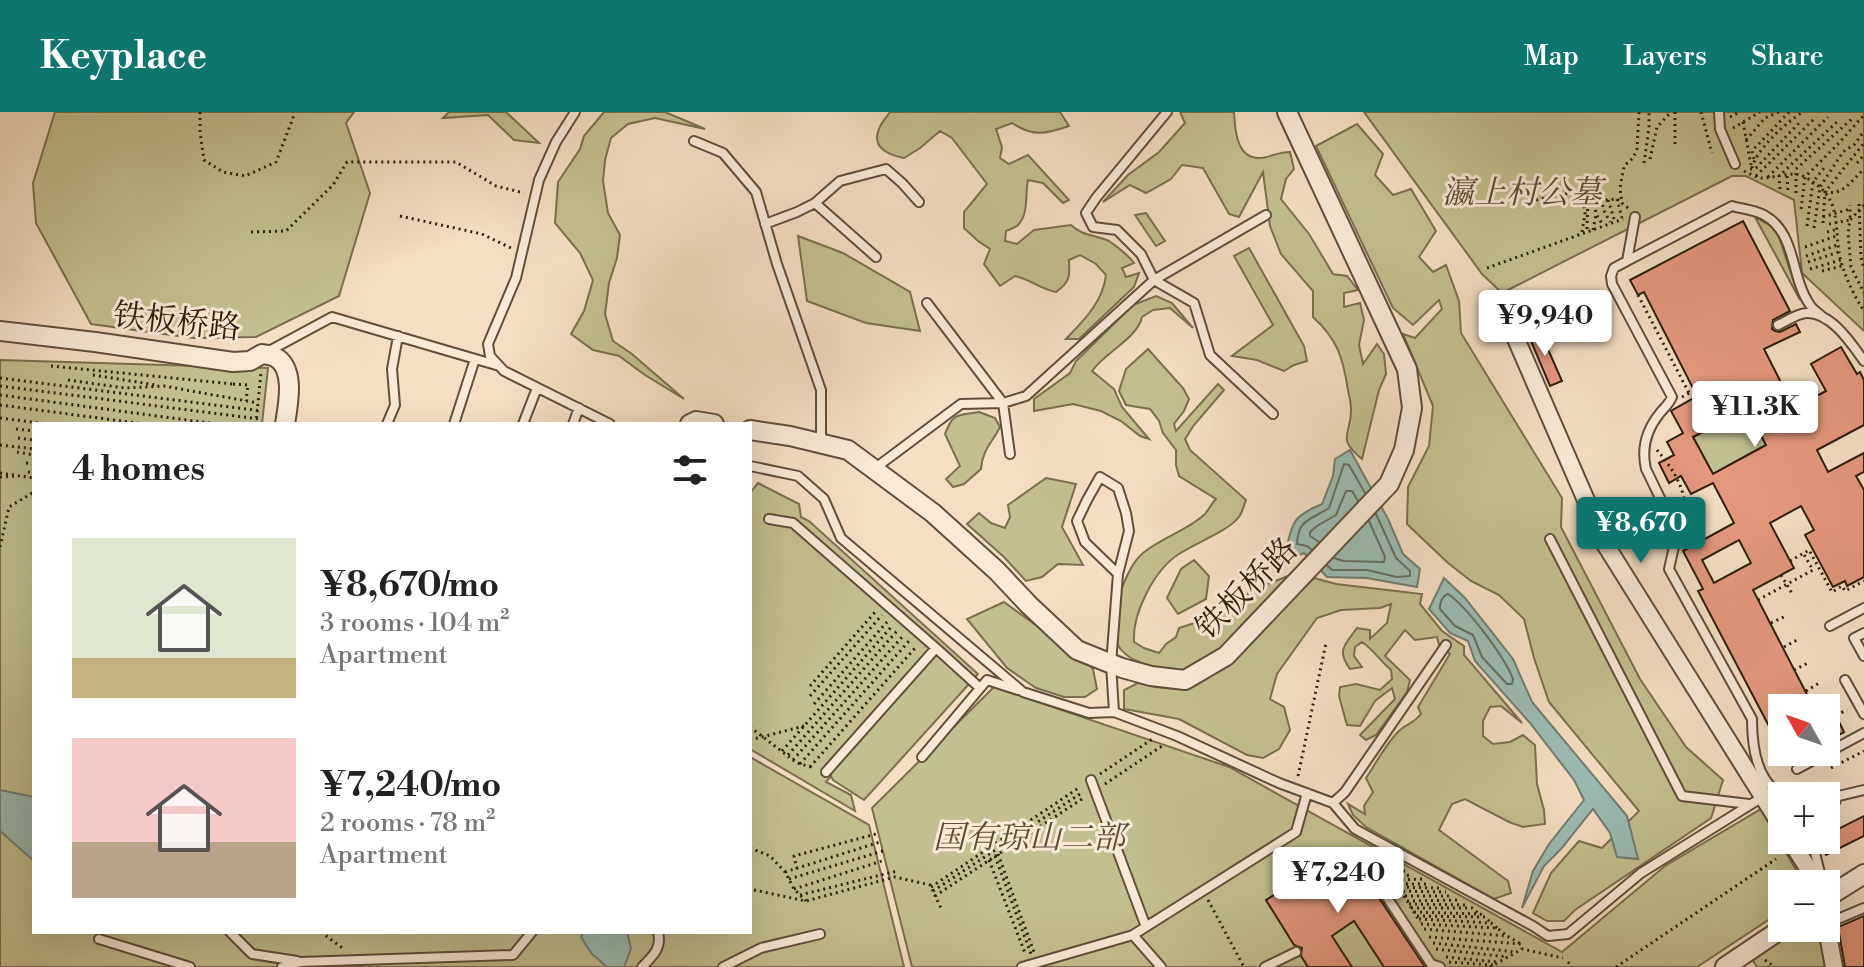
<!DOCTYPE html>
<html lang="en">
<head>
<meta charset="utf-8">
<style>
  :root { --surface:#fff; --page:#f6f6f6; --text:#222; --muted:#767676; --accent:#0f766e }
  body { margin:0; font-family:"Libre Bodoni","Noto Serif SC",serif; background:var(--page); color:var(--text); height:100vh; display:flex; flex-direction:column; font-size:30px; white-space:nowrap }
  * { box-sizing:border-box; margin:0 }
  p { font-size:26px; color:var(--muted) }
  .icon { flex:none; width:44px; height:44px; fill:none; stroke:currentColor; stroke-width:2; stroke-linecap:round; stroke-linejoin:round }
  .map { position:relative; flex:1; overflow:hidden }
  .panel { position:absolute; left:32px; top:310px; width:720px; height:512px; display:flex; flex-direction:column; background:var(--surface); border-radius:0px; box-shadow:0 8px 32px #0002 }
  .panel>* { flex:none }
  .needle { width:52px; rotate:310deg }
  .controls { position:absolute; left:1768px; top:582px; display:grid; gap:16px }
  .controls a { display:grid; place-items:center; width:72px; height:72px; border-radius:0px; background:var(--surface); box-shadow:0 8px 32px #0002; font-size:40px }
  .price { position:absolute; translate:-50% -68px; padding:0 18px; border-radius:8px; background:#fff; color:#222; font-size:26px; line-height:52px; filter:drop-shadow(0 2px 4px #0008) }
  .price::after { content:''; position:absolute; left:50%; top:48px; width:24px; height:18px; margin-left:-12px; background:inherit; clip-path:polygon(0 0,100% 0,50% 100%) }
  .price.current { background:var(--accent); color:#fff }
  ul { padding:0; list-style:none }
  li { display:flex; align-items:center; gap:24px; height:200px; padding:0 40px }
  li span { display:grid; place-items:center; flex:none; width:224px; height:160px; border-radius:0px; color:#555 }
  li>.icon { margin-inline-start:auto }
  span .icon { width:96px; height:96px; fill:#fffc; stroke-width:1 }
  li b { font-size:34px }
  h2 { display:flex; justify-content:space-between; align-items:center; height:96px; padding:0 40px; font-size:34px }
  header { display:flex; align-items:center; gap:48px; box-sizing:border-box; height:112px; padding:0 40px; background:var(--accent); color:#fff }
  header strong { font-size:38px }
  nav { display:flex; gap:44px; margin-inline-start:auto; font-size:28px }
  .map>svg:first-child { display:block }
</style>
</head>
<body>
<header>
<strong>Keyplace</strong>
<nav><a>Map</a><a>Layers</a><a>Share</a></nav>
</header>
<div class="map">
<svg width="1864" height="855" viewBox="0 0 1864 855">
  <rect width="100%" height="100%" fill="#f4dfc2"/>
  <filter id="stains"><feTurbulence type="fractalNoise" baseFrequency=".0025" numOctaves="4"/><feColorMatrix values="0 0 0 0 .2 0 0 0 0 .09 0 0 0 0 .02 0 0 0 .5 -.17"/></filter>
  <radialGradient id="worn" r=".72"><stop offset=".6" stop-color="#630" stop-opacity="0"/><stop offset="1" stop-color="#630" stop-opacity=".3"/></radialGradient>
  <path fill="#c2c08e" stroke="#79704d" stroke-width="2" d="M55,0H354L346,11L370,81L339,184L256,225L193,226L91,212L36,111L33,71Z
    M449,0H506L539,31L514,28L488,3L443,6Z
    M604,0H665L705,17L655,6L628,12L611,26L605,48L603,69L608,101L620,123L617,146L609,171L605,202L613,229L632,242L684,287L645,263L619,244L593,238L571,222L584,199L593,168L580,141L555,111L558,70L580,37L584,24Z
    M890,0H1060L1069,14C1046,22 1033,25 1012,11L996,17L1002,35L1000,46L1009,52L1028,43L1069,88L1063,91L1043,71L1028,68C1025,81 1029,102 1018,113C1015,116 1010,117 1006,119L1005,129L1017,132L1034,118L1071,113C1082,124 1096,123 1109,129C1115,133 1129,144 1134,151L1122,156L1126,165L1139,161L1134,175L1079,227H1066C1084,208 1103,190 1106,163L1096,152L1080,143L1069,148C1070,164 1070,170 1056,180C1040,177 1032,168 1015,164L1000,174L984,152L990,137L978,129L964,116V100L987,72L952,26L940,19L920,36L904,46C889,43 871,36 879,17C881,11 887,5 890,0Z
    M1180,0H1234C1235,17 1236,46 1259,46C1269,46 1277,40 1290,40L1294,57L1286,67L1281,87L1309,122L1333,162L1347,164L1358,178L1344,181V195L1360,191L1364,208L1359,233L1363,252L1377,232L1384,242L1386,262L1379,278L1362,347C1335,325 1352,323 1351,297C1351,290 1349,284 1348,278C1343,245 1337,227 1313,205V179L1281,142L1270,114L1263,60L1239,105L1229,102L1203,56L1182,53L1171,67L1146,81L1130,73L1103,90L1128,63L1159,40L1185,11Z
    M1364,0H1864V219L1802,161L1794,88L1746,64H1732L1502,181L1482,162Z
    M1357,12L1383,42L1375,63L1393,83L1411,77L1436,119L1419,145L1433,160L1446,153L1459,189L1461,221L1562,386L1561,415L1640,567L1686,635L1723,668L1711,706L1575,798L1564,809H1547L1533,801L1551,761L1579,729L1602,736L1639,699L1549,590L1534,546L1524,507L1499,483L1471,469L1448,451L1407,412L1408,375L1429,334L1433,294L1403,222L1415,226L1442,197L1439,188L1413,213L1393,196L1316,34Z
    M1146,101L1165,129L1156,134L1135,103Z
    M1755,105L1771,114L1779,125L1800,188Z
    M798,124L843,141L910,180L920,219L866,211L807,189Z
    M1249,136L1304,234L1307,249L1294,253L1284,259L1257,248L1232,244L1273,213L1234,144Z
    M1156,184L1172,191L1193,216L1170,196L1153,198L1142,205C1137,227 1105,240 1092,259L1114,277L1122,295L1149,327L1140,324L1121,309L1101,299L1073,292L1034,299V287L1070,261L1076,249L1133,193Z
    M1148,237L1183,276L1189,287L1184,299L1174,312L1176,319L1218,272L1224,278L1194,313L1185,327L1190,338L1246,388C1244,393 1242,401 1239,405C1227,420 1195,431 1179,442C1155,457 1132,501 1134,530L1144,536L1159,541L1166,532L1176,525L1179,516L1234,498L1250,479L1298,460L1219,539L1182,560C1156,555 1117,552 1114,520C1113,504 1113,499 1119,484C1124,470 1131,451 1143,441C1162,425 1187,419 1205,402C1209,397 1212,391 1216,387L1179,364L1176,353V338L1163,321L1159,309L1150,297L1126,293L1119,279L1126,257Z
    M0,248L268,256L262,312H34V820H750V645L869,713L904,855H0Z
    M1747,297L1766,333L1713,362L1693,325Z
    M979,300L995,306L1000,315C991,333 983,336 981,357L964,372L953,375L946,367L960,354L945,322C953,300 958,304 979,300Z
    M1046,366L1076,372L1062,415L1083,453L1058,452L1042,465L1026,469L1004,445L967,412L979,401L991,411L1005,416L1010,405L1008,393Z
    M758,371L799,392L801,405L809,409L978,562L864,688L833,668L831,664L826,670L851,683L855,699L750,637V381Z
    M1194,448L1209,464L1206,487L1178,502L1167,486L1181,457Z
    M1314,466L1336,472L1422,482L1420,492L1442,519L1464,534V543L1522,611L1501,594L1490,595L1483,609V624L1493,632L1510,630L1523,623L1535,633L1537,672L1544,698L1545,712L1523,715L1509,710L1465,687L1452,692L1439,718L1508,769L1511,781L1494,787L1366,715L1353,703L1348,692L1365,702L1364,694L1373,680L1366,666C1377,650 1386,631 1400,618C1408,611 1413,612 1421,602L1418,595L1450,542L1439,533L1437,525L1415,528L1405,518L1385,544L1410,568L1407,580L1376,623L1366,628L1360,623L1395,587L1392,576L1375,589L1360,614L1347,613L1339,584L1340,575L1356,572L1380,578L1392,567L1391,558C1380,549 1374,538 1362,530L1355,535L1354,544L1362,555L1350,557C1336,538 1345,533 1357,516L1370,518V527L1387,511L1391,492L1380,496L1341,498L1317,506L1277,562L1270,587L1284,595L1290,618L1279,637L1263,646L1247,643L1179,607L1124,597V578L1138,571L1155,575L1177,577L1227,553Z
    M1004,490L1085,549L1093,557L1097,577L1085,585H1064L1036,576L1007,556L967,507Z
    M994,575L1229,655L1562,840L1665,754L1761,697L1804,772H1782V799L1697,855H912L872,696Z
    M1831,792L1837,794L1828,804L1838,855H1757L1752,847L1796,816H1826Z"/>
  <path fill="#9cbcb5" stroke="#717d71" stroke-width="2" d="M1350,338L1388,407L1403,442L1420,457L1417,475L1367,466L1327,465L1304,441L1295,445L1287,435C1292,408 1296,403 1322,392L1333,364L1335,347Z
    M1444,466L1465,486L1513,547L1532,590L1627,704L1638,747L1617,745L1610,721L1593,697L1561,737L1544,754L1522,796L1533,759L1549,732L1584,688L1574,668L1530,611L1475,549L1468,529L1450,521L1429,497Z
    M0,678L34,685V749L0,719Z
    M583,820H627L631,837L624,855H607L591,841L581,825Z"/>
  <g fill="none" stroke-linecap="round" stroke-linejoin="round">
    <path stroke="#666e60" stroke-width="2" d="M1319,430L1310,424V420L1317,414L1336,403L1346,379H1352L1358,389
      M1312,438L1307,434L1297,432C1298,407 1311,408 1329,396L1344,352L1349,353L1365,381
      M1334,446L1344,449L1384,450L1385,445L1369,409
      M1327,453L1332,458H1367L1397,465L1410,464V459L1396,446L1376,402
      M1448,482C1468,496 1504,544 1513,567L1512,572H1507L1482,545L1473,523L1455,514L1440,497C1439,492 1443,483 1448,482Z"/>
  </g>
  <path fill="#e4987d" stroke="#301f0c" stroke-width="2" fill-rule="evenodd" d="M1743,109L1790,199L1773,208L1772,217L1775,219L1780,220L1796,212L1800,220L1764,237L1794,296L1826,279L1811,252L1841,235L1857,262L1860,260L1864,268V313L1817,338L1828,360L1864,341V360L1856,364L1864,378V465L1847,474L1845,469L1833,475L1805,423L1814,418L1801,394L1770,411L1794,456L1753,478L1814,596H1782V639L1698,479L1703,477L1683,439L1734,411L1713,371L1691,382L1681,364L1669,371L1659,351L1674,343L1667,330L1683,321L1671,299L1697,284L1644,180L1638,183L1630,168ZM1747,297L1766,333L1713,362L1693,325ZM1739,428L1751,451L1714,471L1702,448Z
    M1539,217L1562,269L1550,274L1528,222Z
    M1826,583L1844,620L1826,630Z
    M1864,704V724L1826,743L1821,733L1823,728H1826V723Z
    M1338,742L1358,746L1359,756L1425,855H1384L1354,809L1332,824L1352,855H1308L1301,844L1302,836L1294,833L1266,788L1287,775L1282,768L1316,746L1321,753Z
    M1864,804V855H1845L1838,815Z"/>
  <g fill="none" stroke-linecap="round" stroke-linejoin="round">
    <g stroke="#614f3a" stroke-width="12">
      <path id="service" d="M575,0L556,30L539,68L516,166L488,232L490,244L504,259L610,312
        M1719,0L1720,17L1735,52
        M694,29L723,41L756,80L777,152L821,278V331
        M815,91L876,145
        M1266,103L1154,168L1194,191L1210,243L1273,302
        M1635,105L1627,149L1614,156L1611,164L1612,172L1672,285C1669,292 1665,295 1660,301C1647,317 1641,336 1646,357L1677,421L1669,457L1752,607C1752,631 1755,663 1776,679C1779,682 1784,682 1788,684
        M765,112L797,100L815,91L840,69L886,57L902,71L919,90
        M1627,149L1732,94C1742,97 1755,98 1764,103C1797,121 1790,165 1810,193C1813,198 1820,202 1824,206
        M927,191L1003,291L1010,342
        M1778,213C1787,209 1798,201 1807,201C1832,201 1851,231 1864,249
        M269,239L332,205L496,253
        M387,312L395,293L392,257L398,224
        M454,312L475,247
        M523,312L537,276
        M573,312L579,296
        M750,354L798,364L824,387L841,426L1023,580L1089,601L1114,600L1177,624L1279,671L1333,691L1355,717L1533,814L1548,824L1568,822L1641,761L1761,686L1764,689
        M874,357L961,292L1003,291L1026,284L1154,168L1141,142L1117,118L1093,115L1086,101L1096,86L1167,0
        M769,407L793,411L936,536
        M1550,427L1682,684L1749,692
        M1830,514L1864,496
        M1864,521L1854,526L1864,544
        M1845,568L1864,602
        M1114,600L1111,552L1118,462L1085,430L1077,409L1087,388L1100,365L1118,376L1126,401L1129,419L1118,462
        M922,645L987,568L1018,578
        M1797,657L1864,621
        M826,660L936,536L980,576
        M1091,668L1146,815
        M1826,687L1864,678
        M1333,691L1345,680L1446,533
        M1826,708L1837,686
        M1816,728L1813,733L1822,769
        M1365,752L1431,852L1440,855
        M1826,812L1864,796
        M230,820L252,842L297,849
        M1133,823L1296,720L1307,681
        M99,827L190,855
        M282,855L300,850L513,843L532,820
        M642,855C653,844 662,836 658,820
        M723,855L761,836L820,822
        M1022,855L1133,823L1161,855
        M1265,855L1296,840"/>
    </g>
    <g stroke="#614f3a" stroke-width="20">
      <path id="minor" d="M1500,190L1605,432L1782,715
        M1790,728L1818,772
        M1826,785V812L1834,855"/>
    </g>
    <g stroke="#614f3a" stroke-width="22">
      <path id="tertiary" d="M0,219L95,230L233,250L250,249L262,242C267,243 271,243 275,245C296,256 288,293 285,312
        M690,312L696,309L714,312
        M750,318L790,324L848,338L933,401L997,459L1029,493L1077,538L1122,556L1151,564L1185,568L1226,544L1389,372L1404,338L1412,296L1407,257L1287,0
        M1826,786L1864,762
        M1725,855L1783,816"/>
    </g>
    <path stroke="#301f0c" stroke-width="3" stroke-dasharray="2 4" stroke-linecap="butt" d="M200,0V20L204,48L223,60L245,64L276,50L293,6V0
      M1675,0V32
      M1701,0L1712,41
      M1730,5L1740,0
      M1743,10L1751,53
      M1733,16L1760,0
      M1746,28L1765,6L1779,0
      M1650,47L1657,15L1671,0
      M1754,47L1752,39L1789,0
      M1644,51L1649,16V0
      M1857,51L1864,43
      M1752,56C1756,38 1786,10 1803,0
      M1750,57L1756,56L1799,11
      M1744,59C1750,62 1756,65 1762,66C1776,66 1793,58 1805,65C1847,88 1831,116 1842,153C1847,169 1855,185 1864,199
      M1756,64L1816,5
      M1787,64L1788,80
      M1768,65L1828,5
      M1780,77L1779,64L1839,8
      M1825,80C1843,84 1852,68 1864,57
      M1796,81V57L1854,5
      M1594,86L1596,102L1603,113
      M1602,87L1603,97L1610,110
      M1617,87L1622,106
      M1536,88L1573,80L1582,85L1605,88L1617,87L1622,91
      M1608,88L1615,110
      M1859,92L1861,145L1864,157
      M1864,93L1850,108L1848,121L1851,155L1864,181
      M1628,96L1622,91L1620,76L1623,59L1625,53L1633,46L1637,37L1639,0
      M1801,97L1805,65L1838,32L1864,3
      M400,104L482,122L511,136
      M1823,105L1850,97
      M1823,111L1825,80L1864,31
      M1829,112L1850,108V93
      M1807,114L1813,70L1824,56
      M1814,116L1820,75L1843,40L1855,32L1864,19
      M1587,117L1588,85
      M1593,118L1596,102
      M251,120L286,119L333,73L347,50H456L496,74L524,81
      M1582,120L1585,102L1582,85
      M1827,120L1838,117
      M1805,135L1836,124
      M1806,144L1837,133
      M1808,150L1839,140
      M1487,156L1623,107
      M1810,157L1841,148
      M1822,159L1842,154
      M1638,183L1689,281
      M51,254L233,272
      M93,263L156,273
      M0,266L261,299
      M68,268L125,276L164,274L258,291
      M233,272L248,273L246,289
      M0,274L260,307
      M0,283L217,312
      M1682,285L1703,274
      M0,293L144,312
      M0,306L48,312
      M256,312L261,260
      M16,317L34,319
      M18,326L34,328
      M0,333L34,337
      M1657,338C1672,356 1691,382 1682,406
      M17,340L34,343
      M26,351L34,352
      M28,360L34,361
      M0,361L34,366
      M0,365L17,364
      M0,435L9,395L34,380
      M1790,449L1809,438L1832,480L1842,474L1845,479L1864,469
      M1781,463L1793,483
      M1758,488L1813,458L1803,441
      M1771,511L1784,505
      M1784,535L1797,528
      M1794,558L1810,550
      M810,574L876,499
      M1806,579L1821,570
      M810,584L882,503
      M814,592L887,510
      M1836,603L1847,598
      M750,615L797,651L811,655
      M750,628L804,614
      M782,639L892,514
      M788,643L897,519
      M793,648L903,524
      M800,652L909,529
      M810,655L916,535
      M1831,656L1864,639
      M1100,662L1154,626
      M1298,664L1326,531
      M1105,672L1165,632
      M750,736L770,744L785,760L794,777L806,789
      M998,742L1034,840
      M995,744L1031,842
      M989,748L1025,841
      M1384,754L1396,753
      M797,757L794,744L876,722
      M1385,759H1405
      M785,760L880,730
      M1389,765L1413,763
      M789,767L883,739
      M1390,768L1423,767
      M1394,772H1430
      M931,775L1080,675
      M1395,775L1440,776
      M794,777L885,748
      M754,778L806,789L895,765L930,773L941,796
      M933,779L1083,680
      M1397,779L1446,780
      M800,783L897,759
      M935,784L1085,685
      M1404,784L1420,810
      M1405,784H1453
      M1208,788L1244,855
      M1407,789L1459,788
      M1409,792L1468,793
      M1411,796H1472L1478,801
      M1414,800L1480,802L1482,803
      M1417,804L1485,805L1491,811
      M1419,807L1491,811L1497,816
      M1421,812L1497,816L1506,823
      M1424,817L1507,824L1521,832
      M321,820L345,838
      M1429,825L1521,832L1522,837
      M1433,831L1516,840
      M1436,837L1508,845
      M1446,845L1498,850
      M1765,848L1775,855
      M1449,850L1493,853
      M1568,850L1572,855
      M1490,855L1522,837L1563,846
      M1616,855L1776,747"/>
    <use href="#service" stroke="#f8ead7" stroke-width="8"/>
    <use href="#minor" stroke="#f8ead7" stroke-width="16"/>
    <use href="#tertiary" stroke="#f8ead7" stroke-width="18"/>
  </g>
  <g text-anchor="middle" stroke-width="6" stroke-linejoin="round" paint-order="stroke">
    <g font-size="32" font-style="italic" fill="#5c4f33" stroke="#f8ead7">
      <text x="1522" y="91">瀛上村公墓</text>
      <text x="1029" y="736">国有琼山二部</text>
    </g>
    <g font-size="32" fill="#301f0c" stroke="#f8ead7">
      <text transform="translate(177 209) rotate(6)" y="11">铁板桥路</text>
      <text transform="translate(1246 476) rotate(-45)" y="11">铁板桥路</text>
    </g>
  </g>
  <rect width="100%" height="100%" filter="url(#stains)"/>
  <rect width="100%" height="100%" fill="url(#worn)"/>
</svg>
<div class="controls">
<a><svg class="needle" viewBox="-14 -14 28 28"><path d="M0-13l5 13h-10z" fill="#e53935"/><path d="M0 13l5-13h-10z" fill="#767676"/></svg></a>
<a>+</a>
<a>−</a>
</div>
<b class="price" style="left:1545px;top:246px">¥9,940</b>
<b class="price" style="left:1755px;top:337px">¥11.3K</b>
<b class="price current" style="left:1641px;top:453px">¥8,670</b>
<b class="price" style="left:1338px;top:803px">¥7,240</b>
<section class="panel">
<h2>4 homes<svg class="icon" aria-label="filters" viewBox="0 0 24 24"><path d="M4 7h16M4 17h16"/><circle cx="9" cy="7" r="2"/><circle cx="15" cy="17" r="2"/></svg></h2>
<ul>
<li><span style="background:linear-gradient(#dfe7d0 75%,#c2b280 0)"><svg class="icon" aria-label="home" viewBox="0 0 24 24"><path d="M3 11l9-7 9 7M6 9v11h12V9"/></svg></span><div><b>¥8,670/mo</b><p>3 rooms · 104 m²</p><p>Apartment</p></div></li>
<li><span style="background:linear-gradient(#f6c9c9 65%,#b9a48a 0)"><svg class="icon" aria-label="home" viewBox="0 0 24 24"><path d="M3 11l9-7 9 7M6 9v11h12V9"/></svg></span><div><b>¥7,240/mo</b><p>2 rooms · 78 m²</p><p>Apartment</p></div></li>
</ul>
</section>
</div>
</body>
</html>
